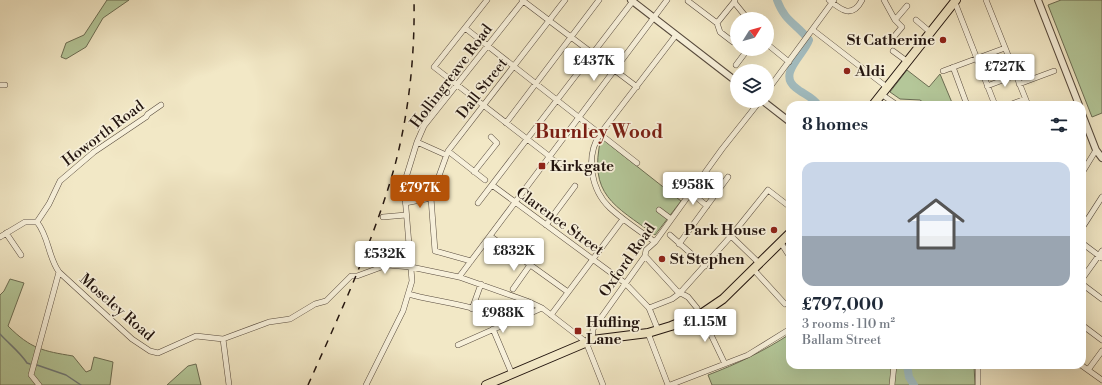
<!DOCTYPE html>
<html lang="en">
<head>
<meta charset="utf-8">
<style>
  :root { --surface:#fff; --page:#f2f2f3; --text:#1f2937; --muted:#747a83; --accent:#b45309 }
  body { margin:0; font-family:"Libre Bodoni",serif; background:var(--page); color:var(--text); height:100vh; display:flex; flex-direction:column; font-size:15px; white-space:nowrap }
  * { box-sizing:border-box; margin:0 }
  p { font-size:13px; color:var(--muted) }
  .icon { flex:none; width:22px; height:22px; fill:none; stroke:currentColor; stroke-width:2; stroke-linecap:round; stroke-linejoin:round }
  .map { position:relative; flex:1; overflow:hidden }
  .side { position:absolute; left:786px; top:101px; width:300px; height:268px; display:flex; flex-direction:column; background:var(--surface); border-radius:12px; box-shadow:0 4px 16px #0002 }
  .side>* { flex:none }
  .needle { width:26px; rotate:53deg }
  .buttons { position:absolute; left:730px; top:12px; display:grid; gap:8px }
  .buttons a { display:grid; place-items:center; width:44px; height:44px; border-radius:50%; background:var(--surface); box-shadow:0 4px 16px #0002; font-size:20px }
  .price { position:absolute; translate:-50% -34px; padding:0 9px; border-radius:4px; background:#fff; color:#222; font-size:13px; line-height:26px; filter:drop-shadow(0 1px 2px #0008) }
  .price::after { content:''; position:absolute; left:50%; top:24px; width:12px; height:9px; margin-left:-6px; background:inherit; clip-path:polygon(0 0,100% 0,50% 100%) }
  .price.active { background:var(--accent); color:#fff }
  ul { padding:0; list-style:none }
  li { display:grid; align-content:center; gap:8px; height:212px; padding:0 16px }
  li span { display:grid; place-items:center; height:124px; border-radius:12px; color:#555 }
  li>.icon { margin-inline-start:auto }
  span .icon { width:72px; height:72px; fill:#fffc; stroke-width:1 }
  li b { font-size:17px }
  h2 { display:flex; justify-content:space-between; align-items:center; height:48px; padding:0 16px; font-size:17px }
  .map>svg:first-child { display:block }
</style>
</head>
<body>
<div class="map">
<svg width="1102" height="385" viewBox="0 0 1102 385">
  <rect width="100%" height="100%" fill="#f2e8c6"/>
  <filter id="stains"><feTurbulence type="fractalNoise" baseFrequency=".005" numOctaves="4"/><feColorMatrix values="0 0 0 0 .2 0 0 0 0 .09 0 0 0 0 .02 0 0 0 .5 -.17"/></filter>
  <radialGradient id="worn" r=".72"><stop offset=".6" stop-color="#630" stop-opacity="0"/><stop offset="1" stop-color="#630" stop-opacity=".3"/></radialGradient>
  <path fill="#b4c799" stroke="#6c6e54" d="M107,0H129L103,18L86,47L66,59L61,57L66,43L84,35Z
    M1061,0H1102V113L1092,117L1048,5Z
    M907,70L929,87L940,74L953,105H927L920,100L900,99L890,92Z
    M601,138L681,201L655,235C614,205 588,195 601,138Z
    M10,279L24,283L8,326C31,349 43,351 73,356L86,372L91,370L94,357L113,362L110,385H0V295L4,291Z
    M790,334V365H974L975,385H712L708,375C737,364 764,351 790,334Z
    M196,364L201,385H167L188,366Z"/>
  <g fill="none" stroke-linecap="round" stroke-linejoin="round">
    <path stroke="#6f7a7a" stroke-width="1.5" d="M0,334C9,344 20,352 27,363L30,364
      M37,365L66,375L81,385"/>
    <path stroke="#a2bdc1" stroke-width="8" d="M777,0C785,22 796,23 809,40C804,55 777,74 796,88C803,94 813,97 818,105
      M907,365L909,377L914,385"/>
    <g stroke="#574a3d" stroke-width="6">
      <path id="minor" d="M487,0L434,67L549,156
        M522,0L637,87
        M735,0L734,2L747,18
        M829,0C841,10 852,19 862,0
        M884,0L895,20L902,27L892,39
        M954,0L995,105
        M986,0L1028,105
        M688,1L717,23L720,32L733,42
        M895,20L907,6
        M916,20L930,32
        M717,23L734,2
        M465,28L637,163
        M813,30L888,88
        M767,44L789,62
        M893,51L908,62
        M736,65L748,49
        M953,67L967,105
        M943,71L1005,48
        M1019,84L1054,71
        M0,85H5
        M987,86L1016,75
        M767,91L834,0
        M881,94L897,105
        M1009,105L1025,99
        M506,123L599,0
        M417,142L446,155
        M448,151L485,180
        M548,157L560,164
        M474,172L497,143L491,137
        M1082,173L1096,150
        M492,185L625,283L649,308L658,330
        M690,192L707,206
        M405,203L431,198
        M478,203L633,1
        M659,210L671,219
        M383,217L406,215
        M37,222L49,204L60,181L94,152L146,117L148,114L161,105
        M546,225L575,186
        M1082,228L1102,197
        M6,233L21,255
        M670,235L705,266
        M490,236L568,292
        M731,236L760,264
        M0,237L25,222H37C49,237 48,257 59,272L132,339L150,351L158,353L196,336L223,339L269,322L290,319L315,304L326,301L351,276H357L387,265L411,267L459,277L527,301L542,308L586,342L603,385
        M655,242C640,231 624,221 610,208C591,190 585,157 600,134L676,35
        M781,243L790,257
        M1082,243L1102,258
        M679,244L728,177
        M645,256L677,291L688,297L697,308
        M471,261L435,251L431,198L448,151L565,0
        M754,270L785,304
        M459,277L667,0
        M1082,279L1102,251
        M1082,284L1102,299
        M513,289L530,265
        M408,294C436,302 486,306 507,323
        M649,308L672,299L680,293L731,236L768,190L790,207
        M472,309L481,284
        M701,314L725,364
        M551,315L623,219
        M1082,325L1102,340
        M493,329L512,374
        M648,333L668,385
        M223,339L229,385
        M592,340L593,329L645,256L646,250L655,242L722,149L760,101
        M458,345L542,308
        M978,365V385
        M1081,365L1102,380
        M1088,370L1102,351
        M39,385L31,375L59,272
        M366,385L403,311L412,281L404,184L417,142L424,126L524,0
        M670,385L748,355L790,329
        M892,385L894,365"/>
    </g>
    <g stroke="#574a3d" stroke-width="8">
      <path id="tertiary" d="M631,0L737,82
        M1038,0L1079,105
        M763,101L790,122
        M1082,114L1096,150L1102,158"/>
    </g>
    <g stroke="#23150f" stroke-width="10">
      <path id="trunk" d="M873,105L956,0
        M486,385L592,340L648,333L671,326L701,314L723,299L790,233"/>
    </g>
    <use href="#minor" stroke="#f7f0da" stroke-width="5"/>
    <use href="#tertiary" stroke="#f7f0da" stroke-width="6"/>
    <use href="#trunk" stroke="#f2e8c6" stroke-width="8"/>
    <path stroke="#23150f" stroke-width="1.5" stroke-dasharray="7 7" stroke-linecap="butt" d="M308,385C339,316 375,238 395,165C409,112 415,55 414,0"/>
  </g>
  <g fill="#8f2418" stroke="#f7f0da" stroke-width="1.5">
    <circle cx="943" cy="40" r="4"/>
    <circle cx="847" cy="71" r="4"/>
    <rect x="538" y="162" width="8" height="8" rx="2"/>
    <circle cx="774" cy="230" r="4"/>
    <circle cx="662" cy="259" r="4"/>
    <rect x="574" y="327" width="8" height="8" rx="2"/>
  </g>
  <g text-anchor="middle" stroke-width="3.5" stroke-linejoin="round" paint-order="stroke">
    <g font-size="15" font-weight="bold" fill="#23150f" stroke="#f7f0da" text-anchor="start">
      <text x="935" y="45" text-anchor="end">St Catherine</text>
      <text x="855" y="76">Aldi</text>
      <text x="550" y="171">Kirkgate</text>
      <text x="766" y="235" text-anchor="end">Park House</text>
      <text x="670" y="264">St Stephen</text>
      <text x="586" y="327">Hufling<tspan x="586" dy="17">Lane</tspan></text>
    </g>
    <g font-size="15" fill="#23150f" stroke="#f7f0da">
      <text transform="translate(451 76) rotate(-53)" y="5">Hollingreave Road</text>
      <text transform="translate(482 88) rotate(-52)" y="5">Dall Street</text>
      <text transform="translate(103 133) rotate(-37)" y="5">Howorth Road</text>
      <text transform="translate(560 221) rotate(36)" y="5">Clarence Street</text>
      <text transform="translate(627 260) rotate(-55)" y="5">Oxford Road</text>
      <text transform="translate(117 307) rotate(41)" y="5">Moseley Road</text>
    </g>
    <g font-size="19" font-weight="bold" fill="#7a1f14" stroke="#f7f0da">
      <text x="599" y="138">Burnley Wood</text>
    </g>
  </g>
  <rect width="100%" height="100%" filter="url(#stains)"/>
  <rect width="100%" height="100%" fill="url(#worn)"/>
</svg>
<div class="buttons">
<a><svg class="needle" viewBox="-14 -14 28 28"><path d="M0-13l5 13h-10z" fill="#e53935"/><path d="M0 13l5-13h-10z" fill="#747a83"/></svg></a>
<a><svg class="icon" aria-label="layers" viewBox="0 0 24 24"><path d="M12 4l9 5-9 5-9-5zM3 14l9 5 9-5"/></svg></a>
</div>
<b class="price" style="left:594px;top:82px">£437K</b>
<b class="price" style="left:1005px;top:88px">£727K</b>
<b class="price" style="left:693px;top:206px">£958K</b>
<b class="price active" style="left:420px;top:209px">£797K</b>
<b class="price" style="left:514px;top:272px">£832K</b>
<b class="price" style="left:385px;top:275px">£532K</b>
<b class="price" style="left:503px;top:334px">£988K</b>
<b class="price" style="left:705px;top:343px">£1.15M</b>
<section class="side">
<h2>8 homes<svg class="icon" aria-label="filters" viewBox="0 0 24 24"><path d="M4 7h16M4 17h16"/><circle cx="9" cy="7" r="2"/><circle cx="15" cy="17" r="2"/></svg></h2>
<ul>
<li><span style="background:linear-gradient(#c9d6e8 60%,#9aa5b1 0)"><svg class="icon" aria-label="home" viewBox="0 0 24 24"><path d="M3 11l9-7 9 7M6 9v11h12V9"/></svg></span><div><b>£797,000</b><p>3 rooms · 110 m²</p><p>Ballam Street</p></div></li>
</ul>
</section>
</div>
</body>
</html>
